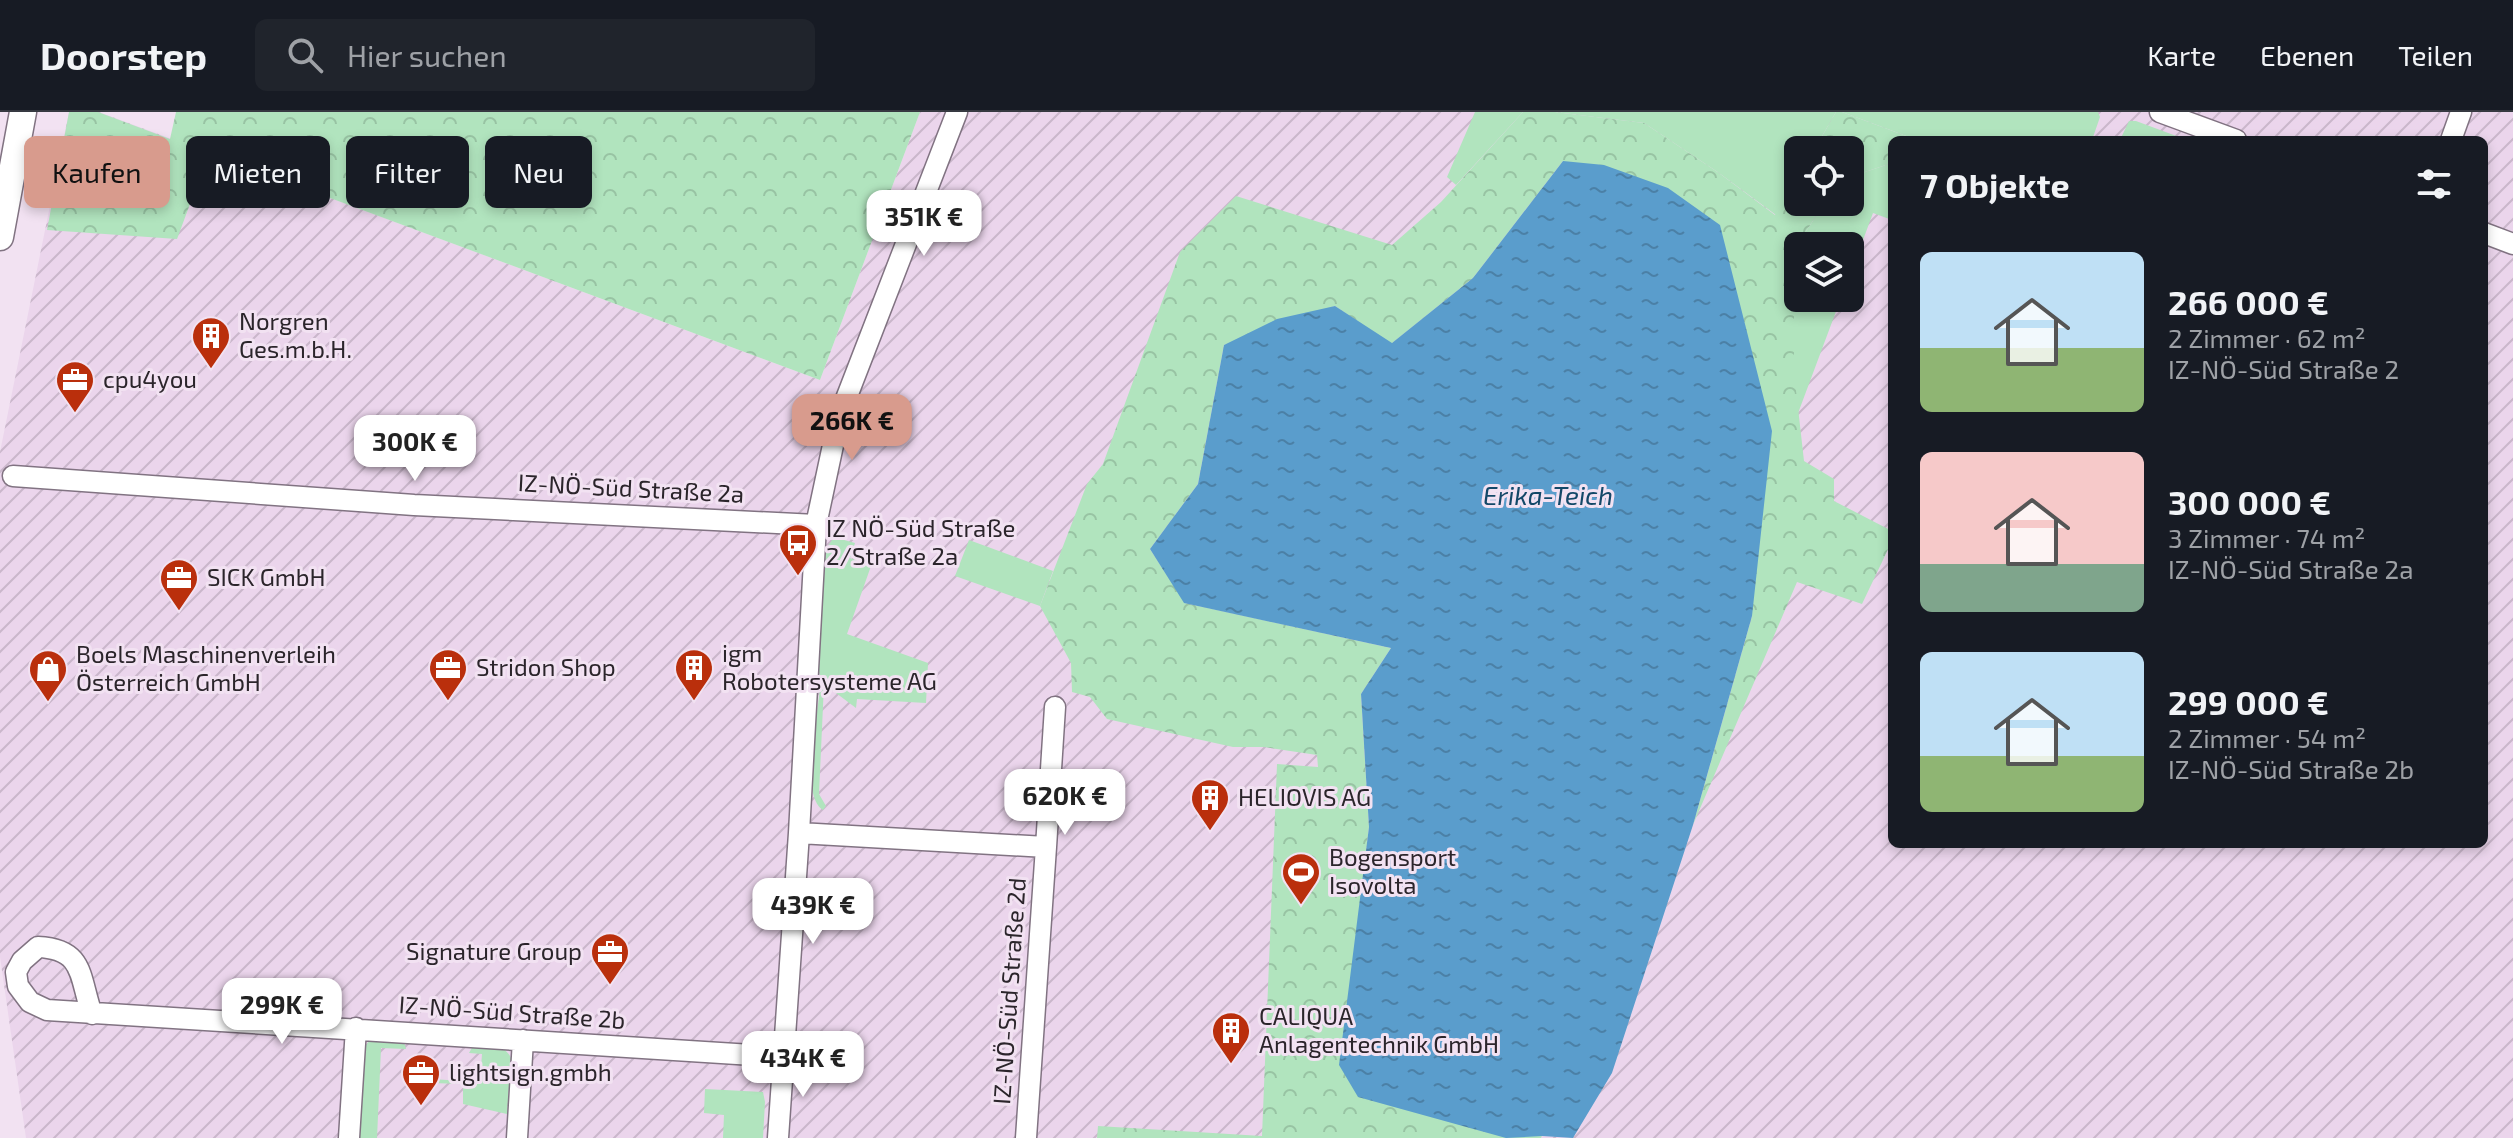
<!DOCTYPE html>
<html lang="de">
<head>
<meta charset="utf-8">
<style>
  :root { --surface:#171b24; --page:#20242c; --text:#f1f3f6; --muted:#9ea1a6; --line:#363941; --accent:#d89b8d }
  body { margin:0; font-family:"Exo 2",sans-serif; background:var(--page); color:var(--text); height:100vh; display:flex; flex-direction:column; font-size:30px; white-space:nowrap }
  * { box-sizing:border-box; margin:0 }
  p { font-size:26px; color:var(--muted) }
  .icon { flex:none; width:44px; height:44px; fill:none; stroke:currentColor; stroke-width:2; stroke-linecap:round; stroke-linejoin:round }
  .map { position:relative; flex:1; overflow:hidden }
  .drawer { position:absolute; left:1888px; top:24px; width:600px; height:712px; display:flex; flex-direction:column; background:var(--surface); border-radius:12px; box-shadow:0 4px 12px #0003 }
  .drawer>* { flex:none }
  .guide { position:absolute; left:24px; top:24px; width:760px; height:72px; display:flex; gap:16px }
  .controls { position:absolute; left:1784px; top:24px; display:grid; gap:16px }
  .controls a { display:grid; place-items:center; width:80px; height:80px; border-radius:12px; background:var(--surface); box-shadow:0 4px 12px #0003; font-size:40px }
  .price { position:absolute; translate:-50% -68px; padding:0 18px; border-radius:16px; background:#fff; color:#222; font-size:26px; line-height:52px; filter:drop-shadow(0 2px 4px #0008) }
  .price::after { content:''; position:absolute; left:50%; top:48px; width:24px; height:18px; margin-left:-12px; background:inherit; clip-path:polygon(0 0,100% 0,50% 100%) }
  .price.on { background:var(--accent); color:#111 }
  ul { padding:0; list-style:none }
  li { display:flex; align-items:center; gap:24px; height:200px; padding:0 32px }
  li span { display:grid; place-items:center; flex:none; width:224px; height:160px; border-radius:12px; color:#555 }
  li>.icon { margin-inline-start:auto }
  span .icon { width:96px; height:96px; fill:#fffc; stroke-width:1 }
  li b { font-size:34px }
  h2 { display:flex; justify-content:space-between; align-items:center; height:96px; padding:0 32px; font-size:34px }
  .pill { padding:0 28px; border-radius:12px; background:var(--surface); box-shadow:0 4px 12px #0003; font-size:28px; line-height:72px }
  .pill.on { background:var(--accent); color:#111 }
  header { display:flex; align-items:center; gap:48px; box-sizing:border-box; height:112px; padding:0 40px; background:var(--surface); border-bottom:2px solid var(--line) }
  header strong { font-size:38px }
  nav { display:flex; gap:44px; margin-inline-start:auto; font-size:28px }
  .search { width:560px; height:72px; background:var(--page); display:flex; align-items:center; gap:20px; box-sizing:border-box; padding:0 28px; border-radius:12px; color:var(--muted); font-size:30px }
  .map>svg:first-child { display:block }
</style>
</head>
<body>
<header>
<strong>Doorstep</strong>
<div class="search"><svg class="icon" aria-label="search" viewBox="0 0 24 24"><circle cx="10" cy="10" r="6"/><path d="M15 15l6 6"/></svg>Hier suchen</div>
<nav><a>Karte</a><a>Ebenen</a><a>Teilen</a></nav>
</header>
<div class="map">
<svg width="2513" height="1026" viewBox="0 0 2513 1026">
  <defs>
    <pattern id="industrial-furrows" width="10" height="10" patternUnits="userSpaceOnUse" patternTransform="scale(2)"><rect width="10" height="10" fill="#ebd5ec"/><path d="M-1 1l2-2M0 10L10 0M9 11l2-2" fill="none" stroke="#cab7cb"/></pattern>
    <pattern id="forest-crowns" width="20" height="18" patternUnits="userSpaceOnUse" patternTransform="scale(2)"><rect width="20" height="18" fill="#b1e4be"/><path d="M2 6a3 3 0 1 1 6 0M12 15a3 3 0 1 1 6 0" fill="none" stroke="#98c3a3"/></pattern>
    <pattern id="water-ripples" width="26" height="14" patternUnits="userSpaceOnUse" patternTransform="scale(2)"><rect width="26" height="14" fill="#5a9dcc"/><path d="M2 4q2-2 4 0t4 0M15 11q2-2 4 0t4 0" fill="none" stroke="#4b80a6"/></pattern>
  </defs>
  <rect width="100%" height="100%" fill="#f2e2f2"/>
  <path fill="url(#industrial-furrows)" fill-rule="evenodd" d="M69,0H99L820,268L920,0H2513V1026H26L0,845V340ZM1892,28H2484V732H1892ZM1798,38H1850V90H1798ZM1798,134H1850V186H1798Z"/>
  <path fill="#b1e4be" d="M1475,0H1523L1456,73L1447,65Z
    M1555,0H1836L1814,38H1798V65L1776,103L1719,61L1644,11Z
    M1842,0H2098L2100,5L2092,28H1917Z
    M2129,9H2136L2187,28H2120Z
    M1892,51V108L1873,101L1850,163V134H1798V186H1841L1794,312V138L1825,90H1850V65Z
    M837,426L855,431L850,446L871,454L847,522L928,551L926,591L857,587L856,596L824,572L819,682L826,694L823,698C803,686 813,624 814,601L817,600L821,569L817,549L826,437L832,428Z
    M969,428L1053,459L1040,494L955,464Z
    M376,927L404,930L406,937L381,936L377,1026H358L364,936L369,929Z
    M474,932C489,933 504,931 511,946L507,1002L463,992V972L431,971V967L480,970L482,942L469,941Z
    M705,977L763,980L765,990L763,1026H723L724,1003L704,1001Z"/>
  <path fill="url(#forest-crowns)" d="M69,0H98L170,27L176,0H920L820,268L209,41L177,127L47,118Z
    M1523,0H1555L1644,11L1719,61L1775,103L1798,65V90H1825L1794,138V260L1804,349L1834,367V389L1892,419V429L1862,492L1797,470L1693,713L1752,504L1563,49L1473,166L1391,232L1335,194L1224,233L1198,372L1150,437L1185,491L1391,536L1361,582L1369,715L1354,841L1601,885L1541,1026H1097L1098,1014L1262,1024L1277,652L1318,655L1317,643L1264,635H1233L1107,607L1090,585L1072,580L1071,551L1040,494L1087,372L1103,352L1180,140L1236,84L1392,133L1441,90Z
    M1836,0H1842L1917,28H1892V51L1850,65V38H1814Z"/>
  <path fill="url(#water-ripples)" d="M1563,49L1604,53L1668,76L1720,113L1772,319L1752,504L1693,713L1612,961L1573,1026L1542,1024L1506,1026L1358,985L1339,953L1369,715L1361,582L1391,536L1184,491L1150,437L1198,372L1224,233L1277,207L1335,194L1392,231L1473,166Z"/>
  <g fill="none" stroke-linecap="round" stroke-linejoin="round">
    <g stroke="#817382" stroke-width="23">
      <path id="minor" d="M2160,0L2236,28
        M2451,28L2461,0
        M2484,121L2513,132
        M13,364L414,393L816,413
        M799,721L1046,735L1026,1026
        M1046,735L1055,595
        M92,902C79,865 85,837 38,835L22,849L16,860L18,874L30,890L47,898L784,945
        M349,1026L356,916
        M517,1026L523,928
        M778,1026L799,721L816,413L839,305L957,0"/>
    </g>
    <g stroke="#817382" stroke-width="29">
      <path id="major" d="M0,125L23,0"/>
    </g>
    <use href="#minor" stroke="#fff" stroke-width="20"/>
    <use href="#major" stroke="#fff" stroke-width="26"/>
  </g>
  <defs>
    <g id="building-pin" transform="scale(2)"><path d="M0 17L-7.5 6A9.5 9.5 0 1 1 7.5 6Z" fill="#ba2f0c" stroke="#f2e2f2"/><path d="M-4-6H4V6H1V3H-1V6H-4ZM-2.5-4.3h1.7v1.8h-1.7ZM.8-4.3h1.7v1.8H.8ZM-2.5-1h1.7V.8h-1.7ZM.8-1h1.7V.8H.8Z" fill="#fff"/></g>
    <g id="office-pin" transform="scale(2)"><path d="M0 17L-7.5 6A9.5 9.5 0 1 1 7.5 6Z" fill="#ba2f0c" stroke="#f2e2f2"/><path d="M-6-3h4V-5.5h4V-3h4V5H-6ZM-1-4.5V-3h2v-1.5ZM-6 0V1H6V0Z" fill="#fff"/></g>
    <g id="bus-pin" transform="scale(2)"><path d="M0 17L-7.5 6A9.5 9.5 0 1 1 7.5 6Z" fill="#ba2f0c" stroke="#f2e2f2"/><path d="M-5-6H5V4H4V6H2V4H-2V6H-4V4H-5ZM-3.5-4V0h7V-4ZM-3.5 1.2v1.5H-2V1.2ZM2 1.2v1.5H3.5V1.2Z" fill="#fff"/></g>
    <g id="shop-pin" transform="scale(2)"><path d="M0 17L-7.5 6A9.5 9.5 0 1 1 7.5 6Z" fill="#ba2f0c" stroke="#f2e2f2"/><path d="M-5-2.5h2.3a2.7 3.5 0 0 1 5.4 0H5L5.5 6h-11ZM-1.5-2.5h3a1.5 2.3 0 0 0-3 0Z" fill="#fff"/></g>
    <g id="stadium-pin" transform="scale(2)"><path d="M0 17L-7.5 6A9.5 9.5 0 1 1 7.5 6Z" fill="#ba2f0c" stroke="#f2e2f2"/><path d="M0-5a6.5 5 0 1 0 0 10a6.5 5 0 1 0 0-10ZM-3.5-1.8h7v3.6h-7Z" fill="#fff"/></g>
  </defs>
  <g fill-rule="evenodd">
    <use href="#building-pin" x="211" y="224"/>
    <use href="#office-pin" x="75" y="268"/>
    <use href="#bus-pin" x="798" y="431"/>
    <use href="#office-pin" x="179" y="466"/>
    <use href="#office-pin" x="448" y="556"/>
    <use href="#building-pin" x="694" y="556"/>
    <use href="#shop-pin" x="48" y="557"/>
    <use href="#building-pin" x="1210" y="686"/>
    <use href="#stadium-pin" x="1301" y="760"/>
    <use href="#office-pin" x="610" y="840"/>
    <use href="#building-pin" x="1231" y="919"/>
    <use href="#office-pin" x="421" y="961"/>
  </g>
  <g text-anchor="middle" stroke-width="6" stroke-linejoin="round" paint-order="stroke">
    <g font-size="24" fill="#2b252b" stroke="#f2e2f2" text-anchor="start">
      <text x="239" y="218">Norgren<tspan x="239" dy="28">Ges.m.b.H.</tspan></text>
      <text x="103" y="276">cpu4you</text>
      <text x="826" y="425">IZ NÖ-Süd Straße<tspan x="826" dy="28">2/Straße 2a</tspan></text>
      <text x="207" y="474">SICK GmbH</text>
      <text x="722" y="550">igm<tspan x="722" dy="28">Robotersysteme AG</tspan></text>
      <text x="76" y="551">Boels Maschinenverleih<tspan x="76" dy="28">Österreich GmbH</tspan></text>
      <text x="476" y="564">Stridon Shop</text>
      <text x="1238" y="694">HELIOVIS AG</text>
      <text x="1329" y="754">Bogensport<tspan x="1329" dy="28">Isovolta</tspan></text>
      <text x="582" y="848" text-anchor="end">Signature Group</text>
      <text x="1259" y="913">CALIQUA<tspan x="1259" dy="28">Anlagentechnik GmbH</tspan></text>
      <text x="449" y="969">lightsign.gmbh</text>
    </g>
    <g font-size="24" fill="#2b252b" stroke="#f2e2f2">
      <text transform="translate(631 377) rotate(3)" y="8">IZ-NÖ-Süd Straße 2a</text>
      <text transform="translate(1010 879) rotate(-86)" y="8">IZ-NÖ-Süd Straße 2d</text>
      <text transform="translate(512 901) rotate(4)" y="8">IZ-NÖ-Süd Straße 2b</text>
    </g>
    <g font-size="26" font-style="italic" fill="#134868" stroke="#f2e2f2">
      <text x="1548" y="393">Erika-Teich</text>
    </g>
  </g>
</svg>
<div class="controls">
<a><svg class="icon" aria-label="locate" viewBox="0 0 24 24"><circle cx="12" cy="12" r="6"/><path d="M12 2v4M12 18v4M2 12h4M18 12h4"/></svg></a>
<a><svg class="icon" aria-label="layers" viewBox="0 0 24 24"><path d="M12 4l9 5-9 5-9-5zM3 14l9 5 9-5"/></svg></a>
</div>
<b class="price" style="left:924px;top:146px">351K €</b>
<b class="price on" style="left:852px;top:350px">266K €</b>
<b class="price" style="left:415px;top:371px">300K €</b>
<b class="price" style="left:1065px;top:725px">620K €</b>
<b class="price" style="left:813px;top:834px">439K €</b>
<b class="price" style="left:282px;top:934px">299K €</b>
<b class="price" style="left:803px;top:987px">434K €</b>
<div class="guide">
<a class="pill on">Kaufen</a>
<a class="pill">Mieten</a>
<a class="pill">Filter</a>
<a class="pill">Neu</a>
</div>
<section class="drawer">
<h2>7 Objekte<svg class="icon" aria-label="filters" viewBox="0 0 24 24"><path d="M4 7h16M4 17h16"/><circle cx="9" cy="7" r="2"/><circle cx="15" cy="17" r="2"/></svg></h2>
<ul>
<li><span style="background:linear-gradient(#bfe0f5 60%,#8fb573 0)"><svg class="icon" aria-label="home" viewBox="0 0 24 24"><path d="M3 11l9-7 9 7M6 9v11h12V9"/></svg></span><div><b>266 000 €</b><p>2 Zimmer · 62 m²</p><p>IZ-NÖ-Süd Straße 2</p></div></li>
<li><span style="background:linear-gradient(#f6c9c9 70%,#7fa58c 0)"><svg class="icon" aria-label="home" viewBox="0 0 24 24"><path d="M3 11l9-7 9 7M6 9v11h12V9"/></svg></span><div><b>300 000 €</b><p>3 Zimmer · 74 m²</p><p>IZ-NÖ-Süd Straße 2a</p></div></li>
<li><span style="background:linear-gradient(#bfe0f5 65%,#8fb573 0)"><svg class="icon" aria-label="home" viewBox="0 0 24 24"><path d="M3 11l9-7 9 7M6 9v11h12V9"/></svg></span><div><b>299 000 €</b><p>2 Zimmer · 54 m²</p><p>IZ-NÖ-Süd Straße 2b</p></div></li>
</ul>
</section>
</div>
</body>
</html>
